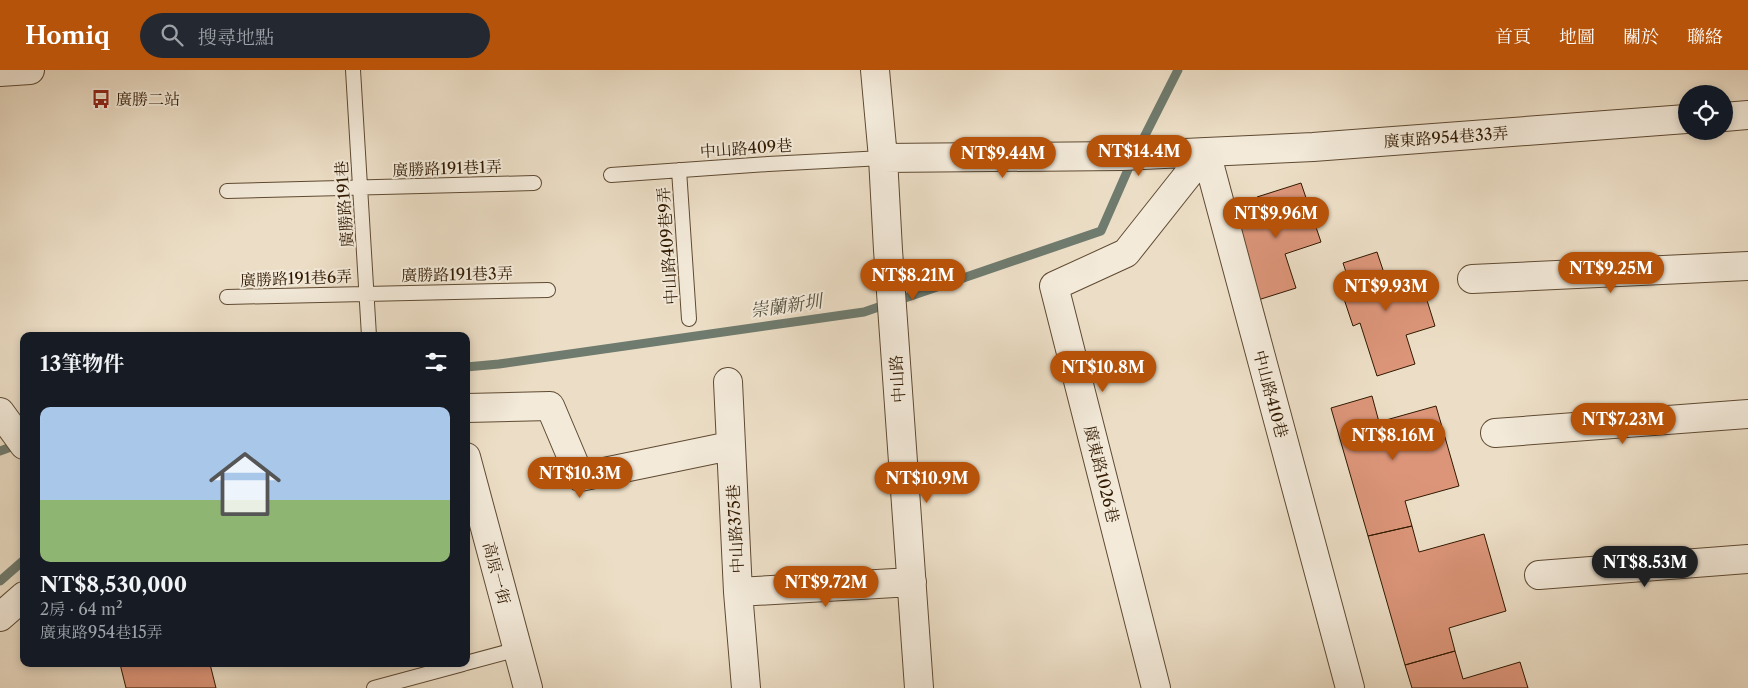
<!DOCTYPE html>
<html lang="zh-TW">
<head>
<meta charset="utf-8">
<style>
  :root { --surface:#171b24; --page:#242831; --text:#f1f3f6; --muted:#9ea1a6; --line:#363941; --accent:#b45309 }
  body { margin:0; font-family:"Libre Caslon Text","Noto Serif TC",serif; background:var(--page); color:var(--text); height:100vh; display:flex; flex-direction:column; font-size:19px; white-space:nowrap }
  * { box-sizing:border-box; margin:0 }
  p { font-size:16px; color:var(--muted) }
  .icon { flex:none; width:28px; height:28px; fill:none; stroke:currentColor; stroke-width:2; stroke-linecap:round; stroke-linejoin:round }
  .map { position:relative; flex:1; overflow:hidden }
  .sheet { position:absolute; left:20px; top:262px; width:450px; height:335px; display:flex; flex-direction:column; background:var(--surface); border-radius:10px; box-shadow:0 2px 8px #0003 }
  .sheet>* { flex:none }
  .controls { position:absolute; left:1678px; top:15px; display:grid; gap:10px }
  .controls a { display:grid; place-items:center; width:55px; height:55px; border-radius:50%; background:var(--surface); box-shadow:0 2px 8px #0003; font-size:25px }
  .price { position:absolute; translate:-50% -42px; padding:0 11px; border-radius:18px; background:var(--accent); color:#fff; font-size:16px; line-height:32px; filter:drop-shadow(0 1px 2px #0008) }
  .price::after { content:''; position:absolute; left:50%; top:30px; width:15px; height:11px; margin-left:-8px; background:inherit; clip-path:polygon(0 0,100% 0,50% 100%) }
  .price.on { background:#222; color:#fff }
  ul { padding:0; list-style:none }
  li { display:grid; align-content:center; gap:10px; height:265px; padding:0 20px }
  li+li { border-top:1px solid var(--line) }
  li span { display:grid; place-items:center; height:155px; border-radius:10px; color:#555 }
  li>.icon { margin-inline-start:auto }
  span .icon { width:90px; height:90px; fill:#fffc; stroke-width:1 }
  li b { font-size:21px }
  h2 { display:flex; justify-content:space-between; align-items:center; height:60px; padding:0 20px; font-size:21px }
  header { display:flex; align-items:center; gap:30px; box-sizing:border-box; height:70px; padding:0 25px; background:var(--accent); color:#fff }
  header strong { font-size:24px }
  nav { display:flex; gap:28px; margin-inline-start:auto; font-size:18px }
  .search { width:350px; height:45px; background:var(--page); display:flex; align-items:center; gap:12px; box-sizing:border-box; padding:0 18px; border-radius:28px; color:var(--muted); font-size:19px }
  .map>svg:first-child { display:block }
</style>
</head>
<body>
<header>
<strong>Homiq</strong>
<div class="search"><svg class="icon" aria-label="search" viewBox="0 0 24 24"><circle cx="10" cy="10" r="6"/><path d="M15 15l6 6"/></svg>搜尋地點</div>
<nav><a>首頁</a><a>地圖</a><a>關於</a><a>聯絡</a></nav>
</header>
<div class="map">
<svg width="1748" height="618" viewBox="0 0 1748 618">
  <rect width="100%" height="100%" fill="#ecdec6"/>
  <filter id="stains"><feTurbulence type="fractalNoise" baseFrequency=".004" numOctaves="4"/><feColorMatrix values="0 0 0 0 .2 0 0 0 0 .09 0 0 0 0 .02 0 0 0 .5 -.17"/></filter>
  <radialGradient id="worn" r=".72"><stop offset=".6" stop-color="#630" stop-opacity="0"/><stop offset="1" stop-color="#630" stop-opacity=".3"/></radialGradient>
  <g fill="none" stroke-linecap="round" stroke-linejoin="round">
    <path stroke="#6f7b6e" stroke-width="9" d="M466,297L499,294L864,242L1101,161L1130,95L1178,0
      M0,381L19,374
      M0,511L24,490"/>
  </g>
  <path fill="#dc9579" stroke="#301900" d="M1301,113L1321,172L1285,184L1296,218L1258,230L1233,153L1263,147L1257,127Z
    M1377,182L1386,209L1402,204L1406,215L1421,211L1435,256L1406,265L1415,294L1377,306L1360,253L1353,256L1343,226L1353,223L1343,193Z
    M1372,326L1379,352L1436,336L1459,416L1405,431L1412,456L1368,466L1331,338Z
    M1412,456L1419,482L1484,464L1506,541L1449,558L1455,581L1405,595L1368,466Z
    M1455,581L1463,609L1520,592L1528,618H1412L1405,595Z
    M120,594H210L216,618H126Z"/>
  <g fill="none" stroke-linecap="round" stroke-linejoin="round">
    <g stroke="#5f4a32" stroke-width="16">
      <path id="service" d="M353,0L369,266
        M679,100L689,249
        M611,105L768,94L883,88
        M227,121L534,113
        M227,227L548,220
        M466,593L518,579
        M374,618L463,594"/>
    </g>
    <g stroke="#5f4a32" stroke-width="30">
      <path id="minor" d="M875,0L883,88L888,180L919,618
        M1724,47L1748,45
        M883,88L1122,86L1206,82L1350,618
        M1472,209L1748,196
        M728,312L738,522L746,618
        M466,338L550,336L580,407L730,376
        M0,342L24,375
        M1495,363L1748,344
        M466,387L528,618
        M1539,505L1748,489
        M738,522L912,512
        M0,547L24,526
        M1156,618L1054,216L1126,183L1206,82L1313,77L1686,49"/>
    </g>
    <g stroke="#5f4a32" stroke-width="30">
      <path id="tertiary" d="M0,2L30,0"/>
    </g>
    <use href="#service" stroke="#f3eada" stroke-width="14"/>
    <use href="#minor" stroke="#f3eada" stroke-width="28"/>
    <use href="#tertiary" stroke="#f3eada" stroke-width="28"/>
  </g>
  <defs>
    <g id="bus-bare" transform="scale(1.5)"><path d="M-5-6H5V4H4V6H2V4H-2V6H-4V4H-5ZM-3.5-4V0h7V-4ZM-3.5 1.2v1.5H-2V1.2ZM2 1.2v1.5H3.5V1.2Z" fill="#8f2418" stroke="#f3eada" stroke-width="2.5" paint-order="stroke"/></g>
  </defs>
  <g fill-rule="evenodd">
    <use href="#bus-bare" x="101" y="29"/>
  </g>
  <g text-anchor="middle" stroke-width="4" stroke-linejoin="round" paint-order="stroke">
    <g font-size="16" fill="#301900" stroke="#f3eada" text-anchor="start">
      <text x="116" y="35">廣勝二站</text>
    </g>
    <g font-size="16" fill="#301900" stroke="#f3eada">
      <text transform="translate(1446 67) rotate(-4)" y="6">廣東路954巷33弄</text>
      <text transform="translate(746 78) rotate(-4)" y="6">中山路409巷</text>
      <text transform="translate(447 98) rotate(-2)" y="6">廣勝路191巷1弄</text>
      <text transform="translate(344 134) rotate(-94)" y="6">廣勝路191巷</text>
      <text transform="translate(667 176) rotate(-94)" y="6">中山路409巷9弄</text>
      <text transform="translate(457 204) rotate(-1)" y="6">廣勝路191巷3弄</text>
      <text transform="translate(296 208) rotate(-2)" y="6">廣勝路191巷6弄</text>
      <text transform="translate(897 309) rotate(-94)" y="6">中山路</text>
      <text transform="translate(1271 324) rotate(75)" y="6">中山路410巷</text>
      <text transform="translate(1102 404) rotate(76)" y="6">廣東路1026巷</text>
      <text transform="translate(735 459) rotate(-93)" y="6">中山路375巷</text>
      <text transform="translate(497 503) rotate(75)" y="6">高原一街</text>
    </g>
    <g font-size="18" font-style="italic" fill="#555240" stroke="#f3eada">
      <text transform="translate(786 236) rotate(-8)" y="6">崇蘭新圳</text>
    </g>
  </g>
  <rect width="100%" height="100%" filter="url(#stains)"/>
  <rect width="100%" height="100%" fill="url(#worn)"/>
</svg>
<div class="controls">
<a><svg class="icon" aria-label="locate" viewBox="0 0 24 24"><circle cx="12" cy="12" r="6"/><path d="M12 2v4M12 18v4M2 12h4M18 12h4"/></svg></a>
</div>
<b class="price" style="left:1139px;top:107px">NT$14.4M</b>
<b class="price" style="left:1003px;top:109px">NT$9.44M</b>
<b class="price" style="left:1276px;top:169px">NT$9.96M</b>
<b class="price" style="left:1611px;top:224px">NT$9.25M</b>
<b class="price" style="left:913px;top:231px">NT$8.21M</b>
<b class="price" style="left:1386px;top:242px">NT$9.93M</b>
<b class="price" style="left:1103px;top:323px">NT$10.8M</b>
<b class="price" style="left:1623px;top:375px">NT$7.23M</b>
<b class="price" style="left:1393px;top:391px">NT$8.16M</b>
<b class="price" style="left:580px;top:429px">NT$10.3M</b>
<b class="price" style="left:927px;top:434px">NT$10.9M</b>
<b class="price on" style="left:1645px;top:518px">NT$8.53M</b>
<b class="price" style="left:826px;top:538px">NT$9.72M</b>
<section class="sheet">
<h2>13筆物件<svg class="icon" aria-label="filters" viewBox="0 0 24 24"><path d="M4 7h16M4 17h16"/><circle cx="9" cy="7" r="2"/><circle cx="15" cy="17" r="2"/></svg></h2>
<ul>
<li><span style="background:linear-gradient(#a9c7e8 60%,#8fb573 0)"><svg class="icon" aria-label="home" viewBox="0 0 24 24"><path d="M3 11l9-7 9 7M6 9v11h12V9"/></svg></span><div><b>NT$8,530,000</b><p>2房 · 64 m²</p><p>廣東路954巷15弄</p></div></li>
</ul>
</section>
</div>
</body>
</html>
